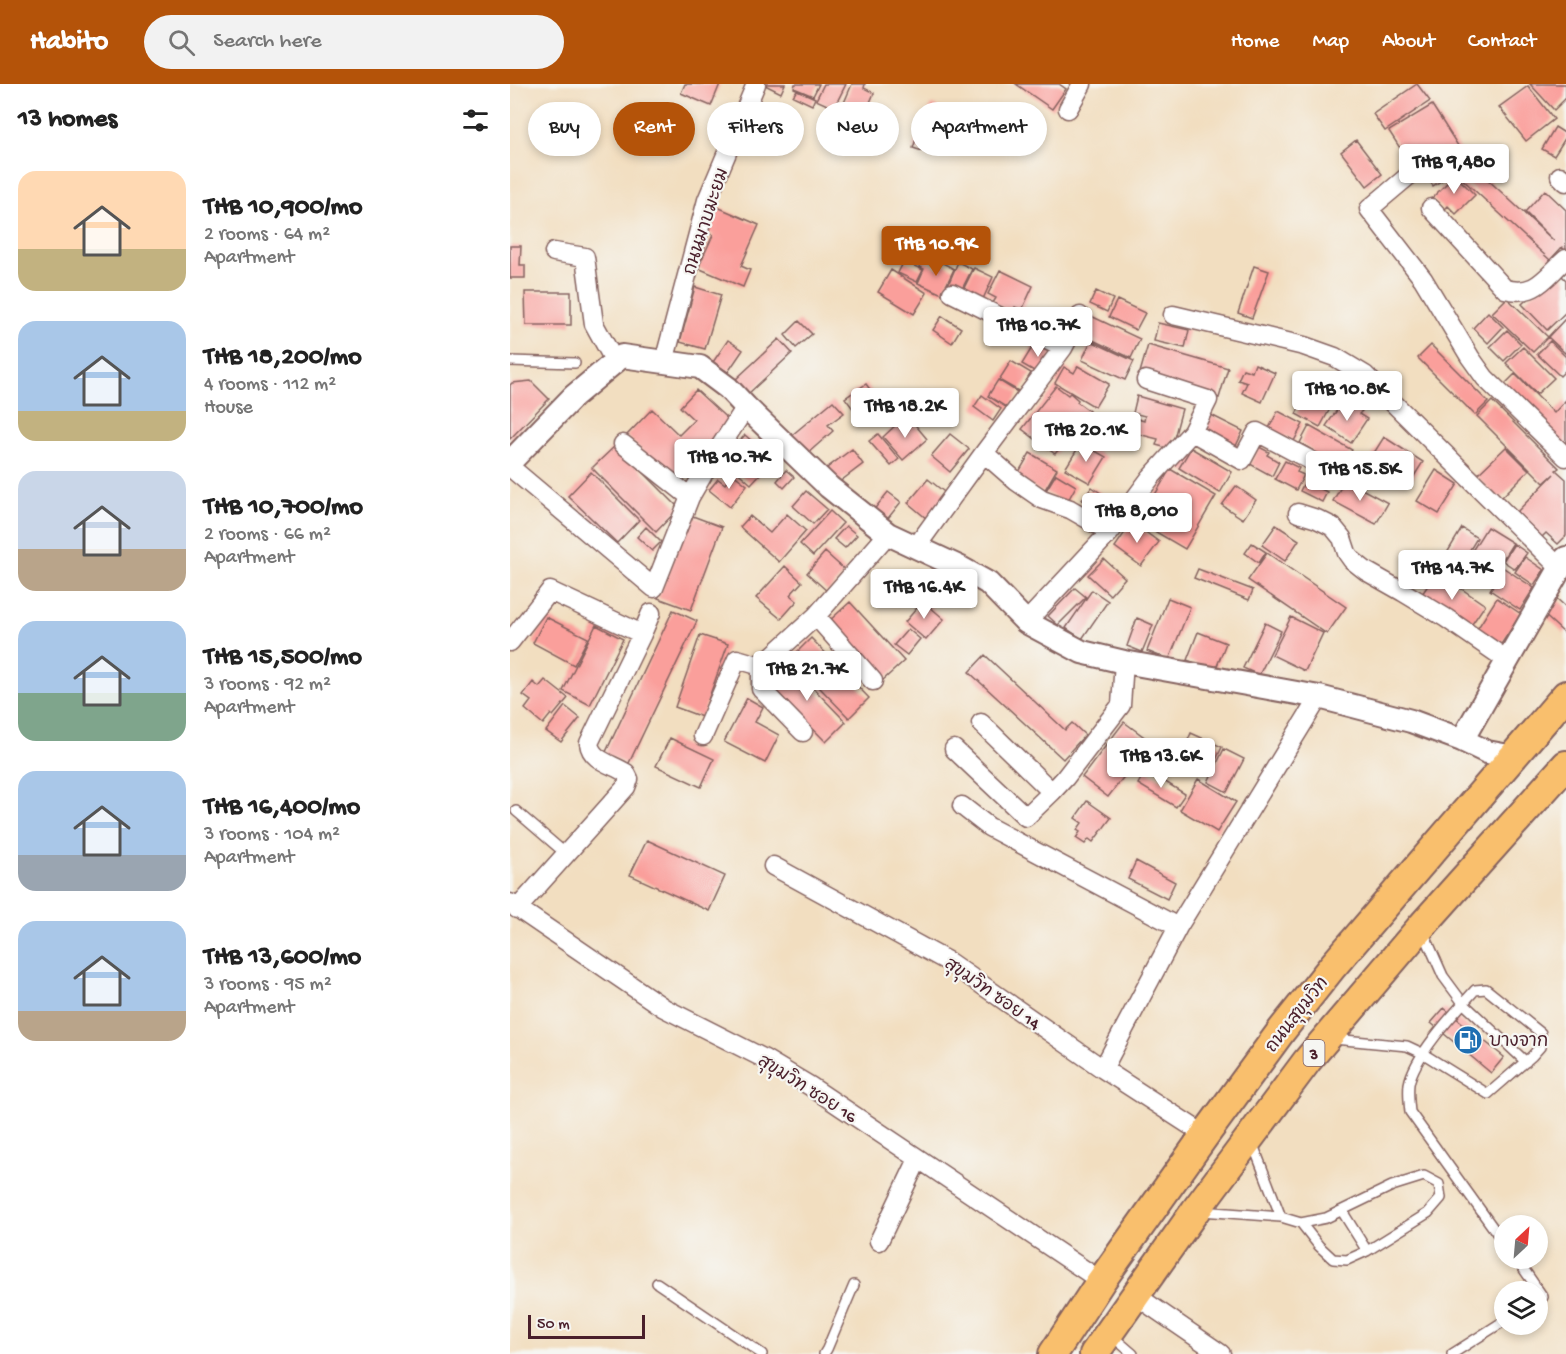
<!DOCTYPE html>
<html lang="en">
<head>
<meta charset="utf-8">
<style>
  :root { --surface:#fff; --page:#f2f2f2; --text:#222; --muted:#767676; --accent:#b45309 }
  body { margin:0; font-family:"Gochi Hand","Playpen Sans Thai",sans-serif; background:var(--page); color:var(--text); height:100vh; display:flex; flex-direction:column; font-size:22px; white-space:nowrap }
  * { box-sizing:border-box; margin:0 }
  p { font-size:20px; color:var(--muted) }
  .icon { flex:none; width:33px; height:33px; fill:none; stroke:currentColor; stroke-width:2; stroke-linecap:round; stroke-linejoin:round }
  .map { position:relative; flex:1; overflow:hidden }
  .sheet { display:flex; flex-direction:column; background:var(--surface); width:510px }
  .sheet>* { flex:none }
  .guide { position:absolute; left:18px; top:18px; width:570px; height:54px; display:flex; gap:12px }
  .needle { width:39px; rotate:26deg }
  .buttons { position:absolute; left:984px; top:1131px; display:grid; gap:12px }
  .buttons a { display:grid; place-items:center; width:54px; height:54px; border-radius:50%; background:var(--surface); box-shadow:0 3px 9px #0003; font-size:30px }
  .scale { position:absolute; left:18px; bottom:15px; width:117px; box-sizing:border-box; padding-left:6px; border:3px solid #4a1f2b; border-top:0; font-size:16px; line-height:21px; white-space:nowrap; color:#4a1f2b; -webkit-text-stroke:4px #f6f6f2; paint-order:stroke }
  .price { position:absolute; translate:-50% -51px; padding:0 14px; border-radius:6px; background:#fff; color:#222; font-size:20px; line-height:39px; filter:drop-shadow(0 2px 3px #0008) }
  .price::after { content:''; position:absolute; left:50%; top:36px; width:18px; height:14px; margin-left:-9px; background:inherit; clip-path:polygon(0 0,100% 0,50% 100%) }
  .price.on { background:var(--accent); color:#fff }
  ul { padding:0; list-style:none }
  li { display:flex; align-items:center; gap:18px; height:150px; padding:0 18px }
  li span { display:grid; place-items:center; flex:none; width:168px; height:120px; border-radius:18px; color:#555 }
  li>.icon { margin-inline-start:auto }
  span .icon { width:72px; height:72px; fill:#fffc; stroke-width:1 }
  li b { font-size:26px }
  h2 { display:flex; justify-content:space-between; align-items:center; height:72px; padding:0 18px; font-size:26px }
  .pill { padding:0 21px; border-radius:27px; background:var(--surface); box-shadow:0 3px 9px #0003; font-size:21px; line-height:54px }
  .pill.on { background:var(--accent); color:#fff }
  header { display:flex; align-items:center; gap:36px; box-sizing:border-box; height:84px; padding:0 30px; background:var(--accent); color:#fff }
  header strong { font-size:28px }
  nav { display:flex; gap:33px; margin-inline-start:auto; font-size:21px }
  .search { width:420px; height:54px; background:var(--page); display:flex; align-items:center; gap:15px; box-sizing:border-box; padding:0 21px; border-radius:33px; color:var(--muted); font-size:22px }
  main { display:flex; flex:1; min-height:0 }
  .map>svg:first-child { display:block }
</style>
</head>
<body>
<header>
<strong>Habito</strong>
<div class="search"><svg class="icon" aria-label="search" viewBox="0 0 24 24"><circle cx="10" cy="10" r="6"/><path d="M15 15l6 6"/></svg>Search here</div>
<nav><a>Home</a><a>Map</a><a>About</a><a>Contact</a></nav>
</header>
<main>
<section class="sheet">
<h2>13 homes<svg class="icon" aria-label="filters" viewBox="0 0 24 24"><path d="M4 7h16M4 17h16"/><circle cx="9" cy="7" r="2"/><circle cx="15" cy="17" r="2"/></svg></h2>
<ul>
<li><span style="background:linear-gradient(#ffd9b3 65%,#c2b280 0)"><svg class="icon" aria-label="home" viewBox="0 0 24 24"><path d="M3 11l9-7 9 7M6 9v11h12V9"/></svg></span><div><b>THB 10,900/mo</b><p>2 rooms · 64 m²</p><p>Apartment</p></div></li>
<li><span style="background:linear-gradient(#a9c7e8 75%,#c2b280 0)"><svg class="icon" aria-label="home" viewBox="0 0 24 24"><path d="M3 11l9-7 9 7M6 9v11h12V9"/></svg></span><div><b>THB 18,200/mo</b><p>4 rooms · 112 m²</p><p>House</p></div></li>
<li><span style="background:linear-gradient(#c9d6e8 65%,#b9a48a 0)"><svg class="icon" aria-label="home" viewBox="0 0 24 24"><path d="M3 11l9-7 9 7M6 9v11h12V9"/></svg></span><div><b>THB 10,700/mo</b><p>2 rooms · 66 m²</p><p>Apartment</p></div></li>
<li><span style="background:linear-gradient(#a9c7e8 60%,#7fa58c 0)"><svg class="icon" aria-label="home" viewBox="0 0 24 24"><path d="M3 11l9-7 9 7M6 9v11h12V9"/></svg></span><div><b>THB 15,500/mo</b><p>3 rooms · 92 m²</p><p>Apartment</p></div></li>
<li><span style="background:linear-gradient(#a9c7e8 70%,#9aa5b1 0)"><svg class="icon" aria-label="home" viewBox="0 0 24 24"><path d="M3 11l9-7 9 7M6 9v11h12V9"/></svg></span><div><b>THB 16,400/mo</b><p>3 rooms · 104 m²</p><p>Apartment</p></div></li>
<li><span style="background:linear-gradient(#a9c7e8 75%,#b9a48a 0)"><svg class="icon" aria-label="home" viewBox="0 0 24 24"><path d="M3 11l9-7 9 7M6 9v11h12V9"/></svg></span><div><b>THB 13,600/mo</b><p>3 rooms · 95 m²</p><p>Apartment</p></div></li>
</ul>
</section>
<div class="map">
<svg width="1056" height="1270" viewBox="0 0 1056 1270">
  <rect width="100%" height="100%" fill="#f6f6f2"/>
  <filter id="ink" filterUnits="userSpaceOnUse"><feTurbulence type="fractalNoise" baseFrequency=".0167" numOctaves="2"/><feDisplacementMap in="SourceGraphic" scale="12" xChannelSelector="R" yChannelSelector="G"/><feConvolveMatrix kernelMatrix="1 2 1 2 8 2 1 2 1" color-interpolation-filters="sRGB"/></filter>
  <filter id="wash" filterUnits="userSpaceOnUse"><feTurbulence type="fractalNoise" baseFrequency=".008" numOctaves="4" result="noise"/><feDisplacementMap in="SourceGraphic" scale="24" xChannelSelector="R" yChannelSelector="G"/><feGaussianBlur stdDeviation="1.35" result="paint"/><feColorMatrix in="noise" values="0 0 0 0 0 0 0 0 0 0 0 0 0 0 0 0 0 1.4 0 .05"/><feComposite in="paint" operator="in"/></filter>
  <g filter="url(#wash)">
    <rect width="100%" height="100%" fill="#f2dec0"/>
    <g id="blocks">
      <path fill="#fa9f9b" d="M175,0H210L201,22L171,9Z
        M253,0H275L271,9Z
        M285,0H309L303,12L284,4Z
        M314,0H336L324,24L306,16Z
        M342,0H355L354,4L364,9L350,42L328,33Z
        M506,0H549L556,5L542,25Z
        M907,0L920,17L875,47L863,30Z
        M1020,0H1056V14L1044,26Z
        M1018,2L1044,35L1016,57L989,23Z
        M287,6L305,14L302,21L283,12Z
        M421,21L443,28L437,48L414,41Z
        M922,21L959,79L923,102L903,71L897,75L879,47Z
        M1045,43L1056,50V53L1044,72L1032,65Z
        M410,44L432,51L425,71L403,64Z
        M846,56L872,90L857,102L831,68Z
        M961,80L1044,157L1015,128L1035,106L1056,126V167L1052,163L1040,176L949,92Z
        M945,91L965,111L946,130L938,122L934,126L922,114Z
        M205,122L249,141L231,182L240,186L233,203L188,184L203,151L194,147Z
        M0,162H11L10,181H15V194H0Z
        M394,177L413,186L407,198L388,189Z
        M413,177L428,184L431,178L444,185L432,210L408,199L414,185L410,183Z
        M448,178L462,185L451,207L438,201Z
        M744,182L759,187L742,234L728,229Z
        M464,184L483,193L473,215L453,206Z
        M381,186L417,209L404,230L368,208Z
        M490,186L523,202L512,226L505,223L503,229L483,219L486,214L478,210Z
        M1047,187L1056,196V228L1037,246L1012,220Z
        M185,203L211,211L195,265L170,258Z
        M586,207L603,215L597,228L580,220Z
        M15,208H61V241H16Z
        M997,214L1038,253L1023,268L982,229Z
        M607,216L635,229L626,246L599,233Z
        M978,228L993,243L978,259L963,244Z
        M432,232L451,244L442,259L423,246Z
        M581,232L630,255L621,274L572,251Z
        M1056,234V270L1038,253Z
        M289,237L302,250L286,264L275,251Z
        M549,238L560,245L554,255L543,248Z
        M648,239L679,246L675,264L644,257Z
        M997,246L1011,260L994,277L980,263Z
        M269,255L282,269L238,310L225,296Z
        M218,256L233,266L218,288L203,278Z
        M526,257L544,268L531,291L512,280Z
        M581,257L624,277L615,296L572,276Z
        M1040,257L1056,273V286L1050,292L1027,270Z
        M638,261L718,284L709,314L629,292Z
        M921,261L978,318L965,331L908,274Z
        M1013,263L1044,294L1027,310L996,279Z
        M501,277L521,289L510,308L489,296Z
        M745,280L765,289L752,318L732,309L737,299L728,296L733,285L742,288Z
        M568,282L599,300L585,323L545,299L554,283L564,289Z
        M1005,290L1044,329L1056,316V371L990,305Z
        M488,296L509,309L499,325L478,312Z
        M21,297L39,315L0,355V301L2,299Z
        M803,298L823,309L818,318L822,321L810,343L786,330Z
        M356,300L373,323L353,338L335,314Z
        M546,302L558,311L560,309L568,316L567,318L579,327L545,370L512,345Z
        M186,306L223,340L167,400L116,352L142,325L169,351L184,336L170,323Z
        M472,311L491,325L483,337L464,323Z
        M379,312L391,328L372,342L365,333L377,324L372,318Z
        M627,312L672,325L661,365L646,361L648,355L624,349L628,335L634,337L635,332L623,329Z
        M323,317L334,329L318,341L323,347L298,369L282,351Z
        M982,317L1049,384L1046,386L1056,395V452L1048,460L1036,449L1029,456L1003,432L1044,390L1034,399L967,332Z
        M832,319L839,323L841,320L852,327L849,330L857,335L841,359L816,342Z
        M768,327L793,340L784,357L775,352L773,357L757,348Z
        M593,330L608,339L600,352L585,343Z
        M701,331L733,347L724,366L693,347Z
        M402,337L417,355L393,376L373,353L388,339L393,345Z
        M799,342L842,366L831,386L800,369L802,366L790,359Z
        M368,350L389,375L381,382L359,357Z
        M440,350L459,365L440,388L421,372Z
        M235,351L263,376L241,400L213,375Z
        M874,353L913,378L901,397L862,372Z
        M571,359L596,373L580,399L555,385Z
        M106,361L169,424L146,448L82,384Z
        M749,363L759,368L757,371L769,378L762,392L740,380Z
        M996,363L1019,386L989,416L966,392Z
        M681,364L722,388L710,409L669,384Z
        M342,365L353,380L328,399L317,384Z
        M520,369L547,385L533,409L506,393Z
        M775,377L789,384L787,388L794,391L786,406L765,395Z
        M660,385L706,412L675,465L629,438Z
        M276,386L284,393L274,404L267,397Z
        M926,386L948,400L929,430L907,417Z
        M81,388L129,436L107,459L58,412Z
        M223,390L237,401L220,423L199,406L208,395L215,400Z
        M546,390L566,402L556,420L535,408Z
        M418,395L438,411L417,435L398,419Z
        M835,396L878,419L866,440L823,417Z
        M795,397L817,408L812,418L790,407Z
        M726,402L746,416L733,435L712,421Z
        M582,403L605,419L590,439L574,428L579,421L572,416Z
        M296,407L317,425L303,440L283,422Z
        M378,408L391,418L375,438L362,428Z
        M320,427L333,439L303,472L290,460Z
        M277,430L296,447L269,478L230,443L240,432L260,449Z
        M180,431L212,443L181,526L148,514Z
        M622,438L649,458L631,482L605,463Z
        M766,441L789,456L775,477L752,461Z
        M336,442L347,451L335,464L324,455Z
        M136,443L151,458L142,467L127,453Z
        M977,443L1003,459L981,494L955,478Z
        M952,444L967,454L952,479L937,469Z
        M742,459L756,468L749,479L735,469Z
        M1004,460L1017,469L1005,485L993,477Z
        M315,468L336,487L318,508L297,489Z
        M757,469L836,523L817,550L738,496Z
        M1015,473L1034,486L1024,501L1005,488Z
        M594,475L615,494L600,511L578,491Z
        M275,482L292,498L280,511L287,517L271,535L246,514Z
        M994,484L1024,504L1010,526L980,506Z
        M688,485L743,506L739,516L684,494Z
        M927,488L975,521L958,546L910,513Z
        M565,504L576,513L548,541L538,532Z
        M582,506L598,517L572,555L556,544Z
        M1045,513L1056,523V547L1054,549L1031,528Z
        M658,514L680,523L659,576L637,567Z
        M987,514L1011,530L988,565L964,550Z
        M413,517L434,535L416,556L395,538Z
        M340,518L394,577L372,597L318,538Z
        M163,526L187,537L118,681L95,670Z
        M36,533L78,554L64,581L23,559Z
        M781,533L813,549L795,587L762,571Z
        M627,534L643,541L632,568L617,562Z
        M755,539L771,547L749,591L733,584Z
        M86,541L113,555L80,621L53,607Z
        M398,545L410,555L397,571L384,561Z
        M688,548L716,559L705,587L677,576Z
        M190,551L218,560L192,633L165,623Z
        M301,554L359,614L339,634L281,574Z
        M475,571L555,646L562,639L575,651L553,675L459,588Z
        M278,578L336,638L316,658L257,598Z
        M35,596L58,614L43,632L41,630L33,640L15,625L21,617L13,611L23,598L29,603Z
        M237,614L253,623L245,638L269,651L255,679L214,658Z
        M55,622L70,634L51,658L36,647Z
        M614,638L641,658L598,713L572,693Z
        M681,649L712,663L703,682L673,668Z
        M160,654L204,675L191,703L146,682Z
        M714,665L734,675L717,708L698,698Z
        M636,686L675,710L666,723L628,700Z
        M688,695L726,718L707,748L670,726Z
        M577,717L601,734L583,758L579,755L575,760L566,754L570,748L567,746L572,739L565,734Z
        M137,756L215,792L199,827L120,791Z
        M626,777L665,798L657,815L618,795Z
        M934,924L994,973L981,989L921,939Z"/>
    </g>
  </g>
  <g filter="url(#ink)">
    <use href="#blocks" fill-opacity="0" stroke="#85625f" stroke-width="1.5"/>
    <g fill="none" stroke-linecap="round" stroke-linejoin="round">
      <g stroke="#85625f" stroke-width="12">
        <path id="service" d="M0,277L65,279
          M6,727L56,770
          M913,847L933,892L953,919L1016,978
          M824,955L897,962L912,969L978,1010L1022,972L1030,963L1031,949L976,905L965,906C945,928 904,972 899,1000C898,1009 899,1019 900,1028L994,1159
          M742,1058L771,1133L791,1139L816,1134L882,1102L914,1092L929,1100L931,1114L918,1129L857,1167L837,1176L823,1175L809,1162L791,1139
          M691,1127L771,1133
          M832,1127L857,1167
          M1006,1174L1033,1213L1028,1216
          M147,1199L252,1270
          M601,1251L623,1270
          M314,1270L317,1265L344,1201
          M942,1270L994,1237"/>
      </g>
      <g stroke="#85625f" stroke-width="21">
        <path id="minor" d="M558,25L572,0
          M903,88L859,125L913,195L960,273L975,294L1056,373
          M1050,92L1056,98
          M921,124L995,205C1026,213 1035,193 1056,175
          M44,168L75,173L84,240L105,278
          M442,209L553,264
          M663,231L794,262L825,273L855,291L1050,484
          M154,278L197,116L246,0
          M682,348L732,376L747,348L815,384
          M113,360L180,413
          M474,369L506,397L532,415L560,425L600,448
          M0,383L144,504L180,413L202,375L236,323
          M788,429L807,435L823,443L832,454L837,469L842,476L856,487L893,508L936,534L997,576
          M406,463L474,369L553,264L570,232
          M306,532L363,597
          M516,538L600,448L641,393L682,348L698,316L636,296
          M0,558L40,507L132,550L141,529
          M251,582V605L293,648
          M471,639L542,708L555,694L611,621L614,578
          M193,652L227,575L251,582L306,532L378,450
          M444,665L516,733L542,708
          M452,722L479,743L668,843
          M263,782L439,878L593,985L695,1051
          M0,819L154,924L253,974L300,1002L591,1197
          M7,825L116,703L119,695L116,689C103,680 81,677 79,659L132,550
          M593,985L668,843L809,613
          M369,1157L408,1075
          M625,1211L711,1270"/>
      </g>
      <g stroke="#85625f" stroke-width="26">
        <path id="tertiary" d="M0,378L64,312L112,272L190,283L218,304L236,323L319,403L378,450L451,484L478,499L516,538L572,568L614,578L809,613L901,637L952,656L977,668L1004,673
          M952,656L1056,474"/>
      </g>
      <g stroke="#85625f" stroke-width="32">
        <path id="primary" d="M543,1270L591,1197L695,1051L772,946L822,883L1056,611
          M584,1270L685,1127L797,977L911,843L1056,681"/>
      </g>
      <use href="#service" stroke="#fff" stroke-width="9"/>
      <use href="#minor" stroke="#fff" stroke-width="18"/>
      <use href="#tertiary" stroke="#fff" stroke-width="22"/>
      <use href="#primary" stroke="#f9bf6d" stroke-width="28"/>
    </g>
  </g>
  <defs>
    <g id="fuel-disc" transform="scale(1.5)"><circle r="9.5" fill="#1f6fb2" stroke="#f6f6f2"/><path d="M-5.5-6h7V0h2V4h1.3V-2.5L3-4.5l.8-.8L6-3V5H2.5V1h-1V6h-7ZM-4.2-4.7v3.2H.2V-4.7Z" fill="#fff"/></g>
  </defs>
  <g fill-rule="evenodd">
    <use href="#fuel-disc" x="958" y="956"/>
  </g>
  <g text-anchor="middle" stroke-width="4.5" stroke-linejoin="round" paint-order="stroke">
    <rect fill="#f6f6f2" stroke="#7e6067" stroke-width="1.5" x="793.5" y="956" width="21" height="26" rx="4.5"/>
    <g font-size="16" font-weight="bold" fill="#4a1f2b">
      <text x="804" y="975">3</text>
    </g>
    <g font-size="18" fill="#4a1f2b" stroke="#f6f6f2">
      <text transform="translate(195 137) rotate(-72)" y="6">ถนนมาบมะยม</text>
      <text transform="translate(483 909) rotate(35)" y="6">สุขุมวิท ซอย 14</text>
      <text transform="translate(786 930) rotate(-52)" y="6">ถนนสุขุมวิท</text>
      <text transform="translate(298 1004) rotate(32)" y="6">สุขุมวิท ซอย 16</text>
    </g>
    <g font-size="18" fill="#4a1f2b" stroke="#f6f6f2" text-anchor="start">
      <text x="979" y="962">บางจาก</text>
    </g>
  </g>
</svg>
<div class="buttons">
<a><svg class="needle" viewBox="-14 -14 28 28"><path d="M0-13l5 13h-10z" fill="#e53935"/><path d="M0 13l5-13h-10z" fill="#767676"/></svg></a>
<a><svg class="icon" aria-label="layers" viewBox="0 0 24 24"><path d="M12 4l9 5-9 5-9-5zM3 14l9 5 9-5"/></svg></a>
</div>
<div class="scale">50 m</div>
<b class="price" style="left:944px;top:111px">THB 9,480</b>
<b class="price on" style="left:426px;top:193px">THB 10.9K</b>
<b class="price" style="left:528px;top:274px">THB 10.7K</b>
<b class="price" style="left:837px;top:338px">THB 10.8K</b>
<b class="price" style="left:395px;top:355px">THB 18.2K</b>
<b class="price" style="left:576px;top:379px">THB 20.1K</b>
<b class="price" style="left:219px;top:406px">THB 10.7K</b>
<b class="price" style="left:850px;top:418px">THB 15.5K</b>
<b class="price" style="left:627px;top:460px">THB 8,010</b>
<b class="price" style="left:942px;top:517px">THB 14.7K</b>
<b class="price" style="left:414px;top:536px">THB 16.4K</b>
<b class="price" style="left:297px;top:618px">THB 21.7K</b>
<b class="price" style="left:651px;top:705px">THB 13.6K</b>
<div class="guide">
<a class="pill">Buy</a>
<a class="pill on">Rent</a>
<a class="pill">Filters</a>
<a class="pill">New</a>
<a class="pill">Apartment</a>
</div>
</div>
</main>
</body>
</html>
